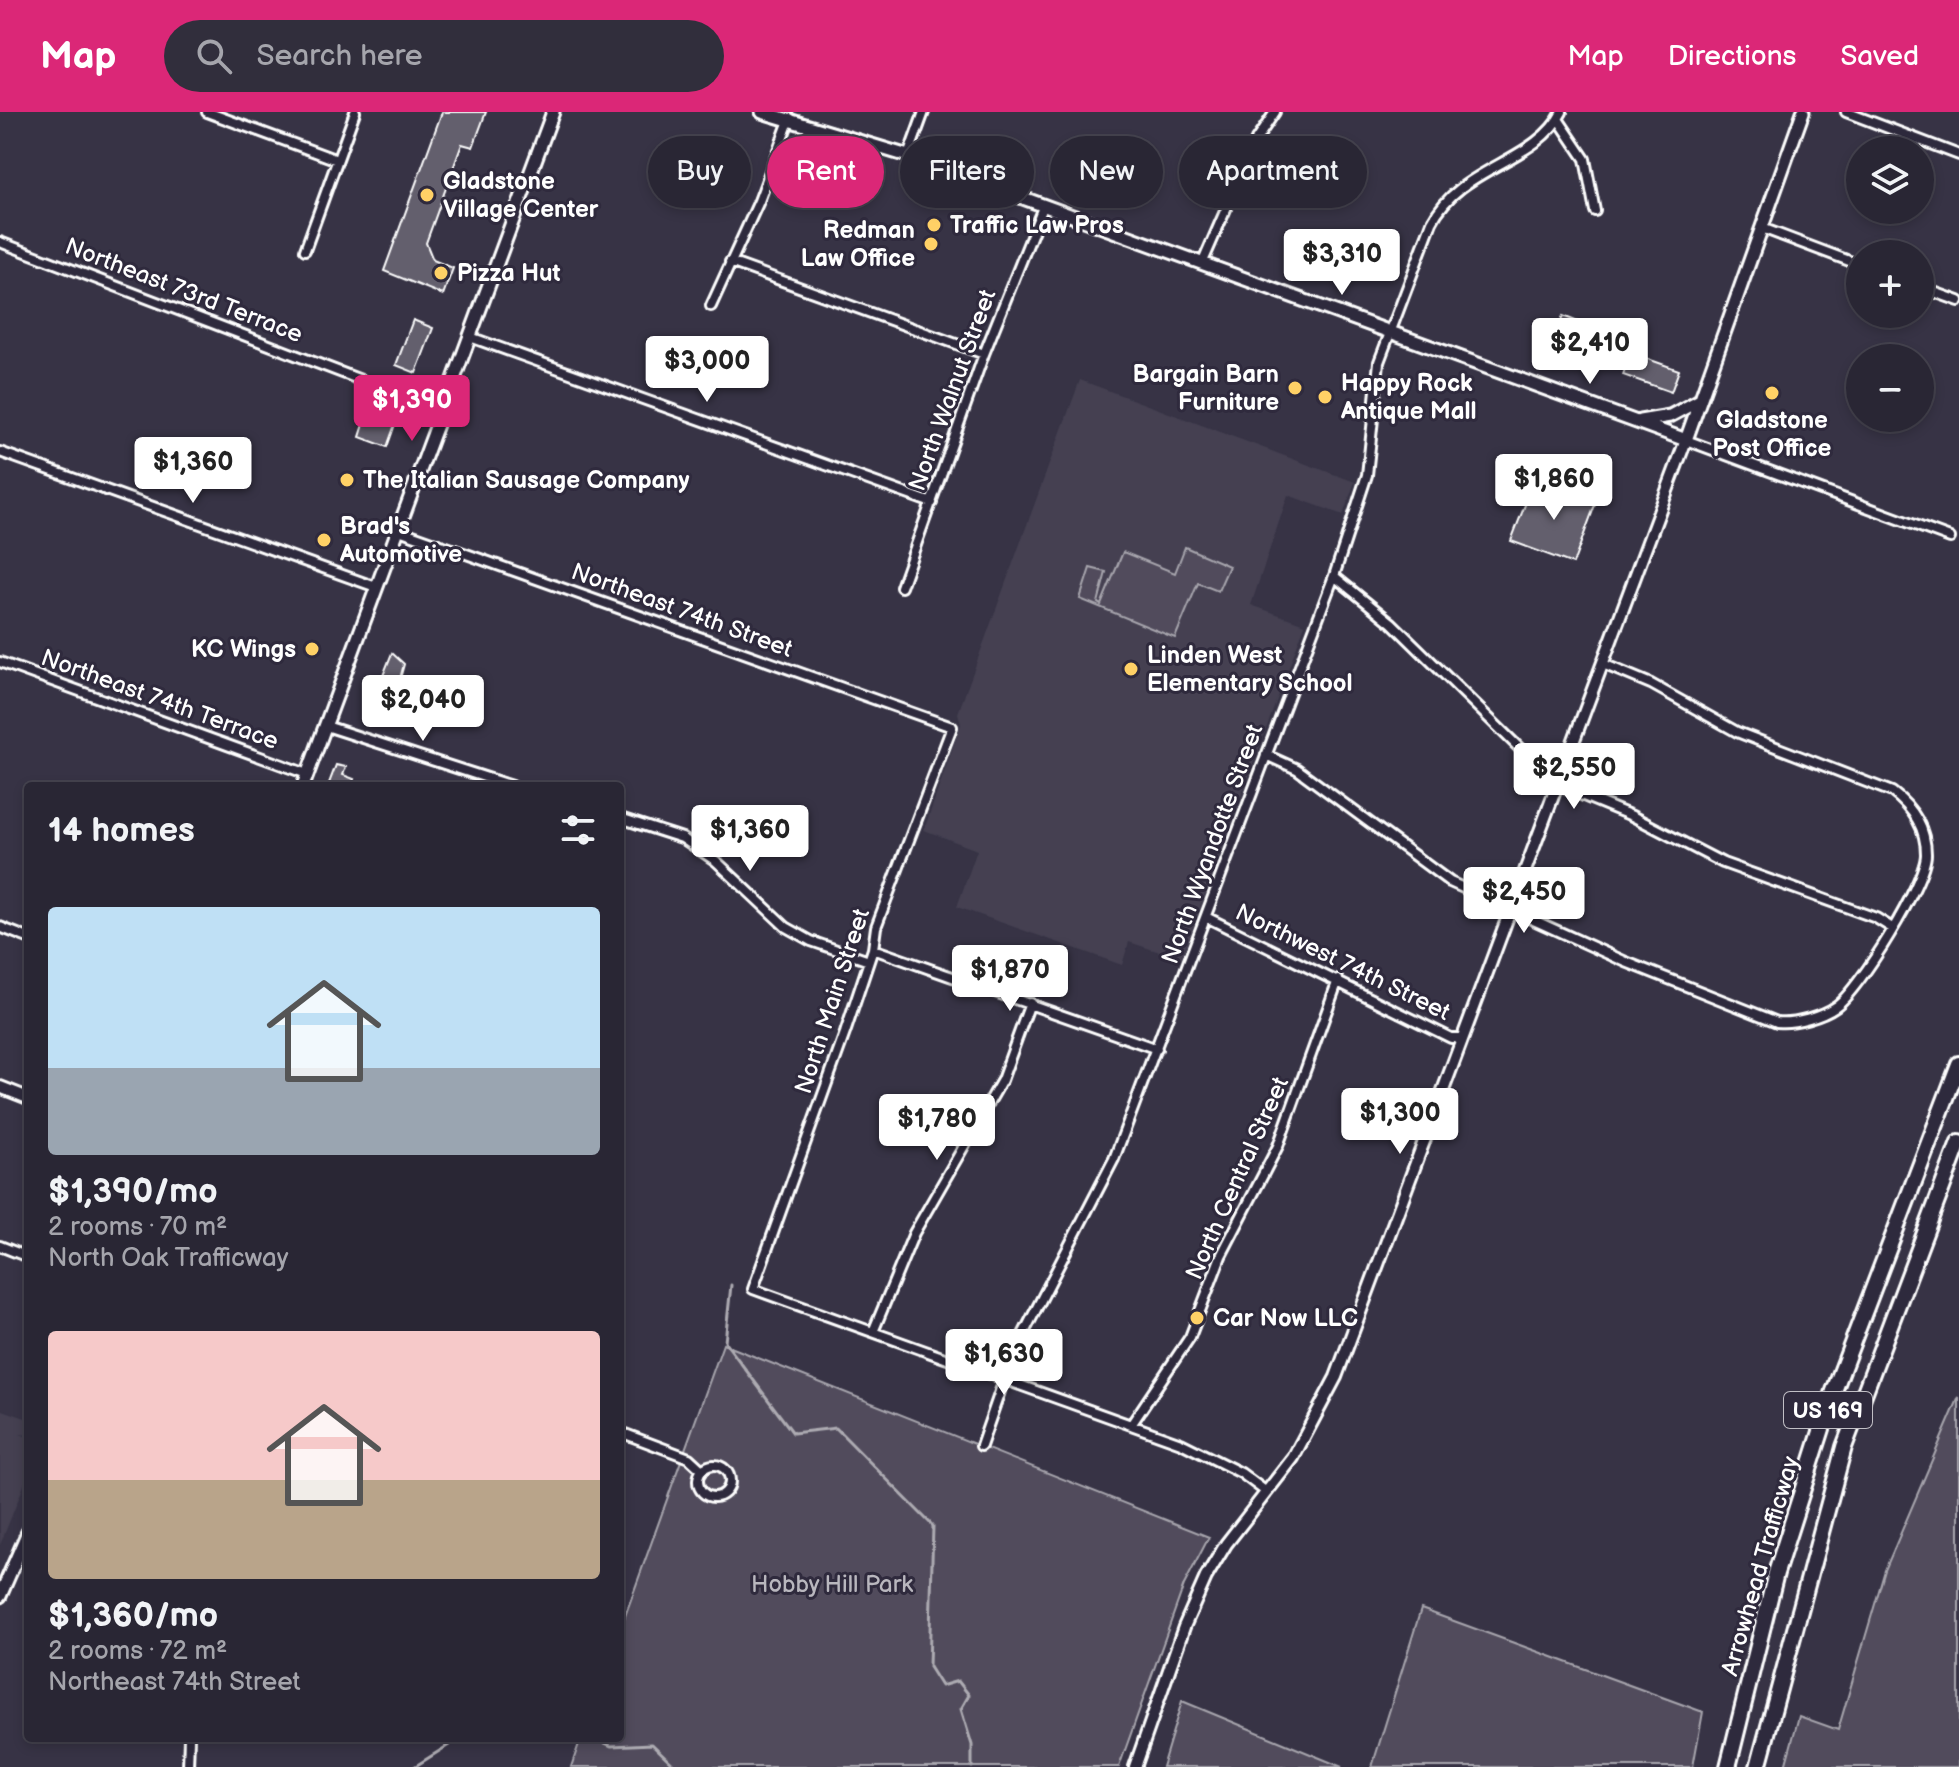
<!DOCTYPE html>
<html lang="en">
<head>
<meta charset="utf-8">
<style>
  :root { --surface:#292634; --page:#312e3c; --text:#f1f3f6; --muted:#a5a5ac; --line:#45434f; --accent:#db2777 }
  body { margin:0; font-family:"Balsamiq Sans",sans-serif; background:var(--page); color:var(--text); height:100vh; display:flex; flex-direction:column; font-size:30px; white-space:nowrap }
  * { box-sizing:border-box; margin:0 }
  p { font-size:26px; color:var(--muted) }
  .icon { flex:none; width:44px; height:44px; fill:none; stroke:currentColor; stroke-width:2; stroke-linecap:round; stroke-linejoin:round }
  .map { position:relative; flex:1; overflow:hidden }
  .drawer { position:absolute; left:24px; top:670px; width:600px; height:960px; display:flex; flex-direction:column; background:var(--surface); border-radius:8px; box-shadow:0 4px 12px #0003,0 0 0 2px var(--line) }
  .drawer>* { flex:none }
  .banner { position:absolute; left:648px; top:24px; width:760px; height:72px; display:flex; gap:16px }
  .buttons { position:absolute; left:1846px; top:24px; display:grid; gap:16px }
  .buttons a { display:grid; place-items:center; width:88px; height:88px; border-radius:50%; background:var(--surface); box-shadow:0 4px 12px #0003,0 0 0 2px var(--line); font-size:40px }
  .price { position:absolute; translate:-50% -68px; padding:0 18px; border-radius:8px; background:#fff; color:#222; font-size:26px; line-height:52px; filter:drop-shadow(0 2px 4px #0008) }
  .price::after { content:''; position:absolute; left:50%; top:48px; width:24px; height:18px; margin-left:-12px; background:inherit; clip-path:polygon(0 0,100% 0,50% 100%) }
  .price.selected { background:var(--accent); color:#fff }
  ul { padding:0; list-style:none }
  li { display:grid; align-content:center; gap:16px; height:424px; padding:0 24px }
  li span { display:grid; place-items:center; height:248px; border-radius:8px; color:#555 }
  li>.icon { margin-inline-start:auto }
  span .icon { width:144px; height:144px; fill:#fffc; stroke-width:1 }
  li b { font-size:34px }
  h2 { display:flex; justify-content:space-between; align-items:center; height:96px; padding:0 24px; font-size:34px }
  .chip { padding:0 28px; border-radius:36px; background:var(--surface); box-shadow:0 4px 12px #0003,0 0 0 2px var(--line); font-size:28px; line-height:72px }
  .chip.selected { background:var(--accent); color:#fff }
  header { display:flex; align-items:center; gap:48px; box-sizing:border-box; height:112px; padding:0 40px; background:var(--accent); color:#fff }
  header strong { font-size:38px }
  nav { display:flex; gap:44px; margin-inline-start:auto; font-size:28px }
  .search { width:560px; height:72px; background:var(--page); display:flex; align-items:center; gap:20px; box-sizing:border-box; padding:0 28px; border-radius:44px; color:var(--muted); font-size:30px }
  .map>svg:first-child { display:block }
</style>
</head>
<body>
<header>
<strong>Map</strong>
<div class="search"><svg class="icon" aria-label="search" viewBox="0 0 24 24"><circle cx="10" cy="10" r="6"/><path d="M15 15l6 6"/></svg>Search here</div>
<nav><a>Map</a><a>Directions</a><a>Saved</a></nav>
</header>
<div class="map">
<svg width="1959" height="1655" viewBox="0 0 1959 1655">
  <rect width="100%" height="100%" fill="#373345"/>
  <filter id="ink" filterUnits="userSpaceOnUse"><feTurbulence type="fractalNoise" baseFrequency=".0125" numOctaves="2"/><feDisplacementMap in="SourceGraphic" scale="16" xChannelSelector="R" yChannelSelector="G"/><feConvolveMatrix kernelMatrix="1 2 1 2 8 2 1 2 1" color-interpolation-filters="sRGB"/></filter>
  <g filter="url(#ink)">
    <path fill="#444051" d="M1080,268L1355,370L1343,403L1288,383L1251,493L1305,512L1181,847L1129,830L1122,853L957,795L977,738L924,718L961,612L958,601Z
      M0,1297L28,1307V1323L20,1322L28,1325V1363L0,1433Z"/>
    <path fill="#514c5c" stroke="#a8a6ae" stroke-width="2" d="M1185,435L1229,454L1218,479L1198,471L1175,526L1080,487L1090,456L1106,460L1098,491L1101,493L1123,440L1175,461Z
      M723,1232L1209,1425L1184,1473L1119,1655H571L581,1626H620V1518Z
      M1959,1285V1655H1785L1799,1604L1838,1618L1885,1458Z
      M1421,1497L1703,1600L1693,1655H1372Z
      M1182,1589L1342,1655H1162Z"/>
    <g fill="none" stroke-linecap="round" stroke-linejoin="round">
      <path stroke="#adabb2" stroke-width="3" d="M731,1173L725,1230L793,1321L836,1316L933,1414L929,1555L941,1574L958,1569L969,1583L961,1597L972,1633V1655
        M594,1626L611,1634L652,1632L676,1655
        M414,1655L460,1626"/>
    </g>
    <path fill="#635f6d" stroke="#fff" stroke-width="2" d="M442,0H486L473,35L462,32L426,131L433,148L453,156L443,183L384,159Z
      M1563,204L1596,217L1581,260L1546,248Z
      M413,208L433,216L416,261L396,253Z
      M1631,241L1679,258L1671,280L1623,263Z
      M370,294L398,304L387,335L360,325Z
      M1535,367L1596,390L1573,452L1511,429Z
      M392,541L404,552L396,581L391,579L390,584L377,579Z
      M336,653L346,655L343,663L354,667L351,674H328Z"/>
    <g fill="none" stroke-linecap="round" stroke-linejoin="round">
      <g stroke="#fff" stroke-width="14">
        <path id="minor" d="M207,0L337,48
          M1846,0L1959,43
          M1558,7L1585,47L1595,99
          M908,44L924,0
          M1762,116L1860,153
          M0,130L442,299
          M305,138L355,0
          M730,150L984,242
          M1202,152L1256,28L1275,0
          M1920,175L1959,189
          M711,194L759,89L790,6
          M470,225L932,391
          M1686,328L1950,426
          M0,340L376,475
          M399,418L952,615L876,815L873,837L845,921L753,1177L1181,1331L1241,1361L1265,1379
          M1334,464L1392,511L1557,673L1632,704L1723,751L1876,806L1892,816
          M901,475L984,242L1043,95
          M0,550L307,662
          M326,614L512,674
          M1266,643L1297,657L1450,770L1626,850L1777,910C1794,912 1822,904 1836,894C1859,878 1926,770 1926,742C1926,716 1912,695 1892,680L1737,620L1651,572L1603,552
          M620,706L682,726L716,749L786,815L811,829L869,849
          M1206,805L1451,926H1462
          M0,815L28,826
          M873,837L1157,937
          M0,1134L28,1145
          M873,1220L914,1121L1002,968L1030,891
          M1131,1313L1190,1225L1221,1144L1278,1034L1338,868
          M620,1320L689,1346L702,1358
          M981,1334L1013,1242L1114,1047L1334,464L1367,363L1379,250L1432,110C1460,54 1536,51 1562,0
          M698 1369a16 16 0 1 1 32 0a16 16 0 1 1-32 0Z
          M188,1655L189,1626"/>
      </g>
      <g stroke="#fff" stroke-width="16">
        <path id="tertiary" d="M0,975L28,986
          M1135,1655L1184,1515L1206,1465L1226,1432L1293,1346L1336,1265L1686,328"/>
      </g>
      <g stroke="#fff" stroke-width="17">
        <path id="secondary" d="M762,0L908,44L1686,328L1803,0
          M1640,309L1670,304L1698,289
          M303,674L553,0
          M0,1484L28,1420"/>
      </g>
      <g stroke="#fff" stroke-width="20">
        <path id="motorway" d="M1728,1655L1776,1461L1834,1279L1959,952
          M1758,1655L1844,1335L1959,1031"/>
      </g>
      <use href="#minor" stroke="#2f2a3d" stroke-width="8"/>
      <use href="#tertiary" stroke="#2f2a3d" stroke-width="10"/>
      <use href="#secondary" stroke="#2f2a3d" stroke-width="11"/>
      <use href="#motorway" stroke="#2f2a3d" stroke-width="14"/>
    </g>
  </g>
  <g fill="#ffd166" stroke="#2f2a3d" stroke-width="3">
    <circle cx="427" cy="83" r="8"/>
    <circle cx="934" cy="113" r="8"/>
    <circle cx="931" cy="132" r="8"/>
    <circle cx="441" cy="161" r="8"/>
    <circle cx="1295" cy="276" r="8"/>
    <circle cx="1772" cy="281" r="8"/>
    <circle cx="1325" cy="285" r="8"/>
    <circle cx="347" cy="368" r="8"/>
    <circle cx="324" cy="428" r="8"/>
    <circle cx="312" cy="537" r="8"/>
    <circle cx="1131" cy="557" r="8"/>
    <circle cx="1197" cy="1206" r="8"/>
  </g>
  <g text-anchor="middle" stroke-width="6" stroke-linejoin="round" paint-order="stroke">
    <rect fill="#2f2a3d" stroke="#c1bfc5" stroke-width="2" x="1784" y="1280" width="88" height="36" rx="6"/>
    <g font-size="22" font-weight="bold" fill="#fff">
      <text x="1828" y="1306">US 169</text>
    </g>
    <g font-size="24" font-weight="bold" fill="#fff" stroke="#2f2a3d" text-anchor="start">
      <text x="443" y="77">Gladstone<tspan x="443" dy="28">Village Center</tspan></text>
      <text x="950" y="121">Traffic Law Pros</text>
      <text x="915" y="126" text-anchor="end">Redman<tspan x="915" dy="28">Law Office</tspan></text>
      <text x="457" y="169">Pizza Hut</text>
      <text x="1279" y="270" text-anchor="end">Bargain Barn<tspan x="1279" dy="28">Furniture</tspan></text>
      <text x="1341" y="279">Happy Rock<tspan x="1341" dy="28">Antique Mall</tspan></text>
      <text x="1772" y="316" text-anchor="middle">Gladstone<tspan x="1772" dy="28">Post Office</tspan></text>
      <text x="363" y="376">The Italian Sausage Company</text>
      <text x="340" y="422">Brad's<tspan x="340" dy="28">Automotive</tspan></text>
      <text x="296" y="545" text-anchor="end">KC Wings</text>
      <text x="1147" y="551">Linden West<tspan x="1147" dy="28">Elementary School</tspan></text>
      <text x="1213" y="1214">Car Now LLC</text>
    </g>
    <g font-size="24" fill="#fff" stroke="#2f2a3d">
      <text transform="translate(184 178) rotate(21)" y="8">Northeast 73rd Terrace</text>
      <text transform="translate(952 278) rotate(-70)" y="8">North Walnut Street</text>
      <text transform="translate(682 498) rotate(20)" y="8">Northeast 74th Street</text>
      <text transform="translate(160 587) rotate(20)" y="8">Northeast 74th Terrace</text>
      <text transform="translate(1212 732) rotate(-70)" y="8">North Wyandotte Street</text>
      <text transform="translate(1343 850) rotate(26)" y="8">Northwest 74th Street</text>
      <text transform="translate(832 889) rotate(-72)" y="8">North Main Street</text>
      <text transform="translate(1237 1066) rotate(-66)" y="8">North Central Street</text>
      <text transform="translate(1760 1454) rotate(-74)" y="8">Arrowhead Trafficway</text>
    </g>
    <g font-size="24" fill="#b9b7be" stroke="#2f2a3d">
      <text x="832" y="1480">Hobby Hill Park</text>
    </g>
  </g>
</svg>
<div class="buttons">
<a><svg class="icon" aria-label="layers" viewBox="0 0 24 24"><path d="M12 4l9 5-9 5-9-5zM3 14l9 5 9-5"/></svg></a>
<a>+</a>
<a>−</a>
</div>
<b class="price" style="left:1342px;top:185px">$3,310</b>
<b class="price" style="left:1590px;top:274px">$2,410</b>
<b class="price" style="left:707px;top:292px">$3,000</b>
<b class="price selected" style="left:412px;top:331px">$1,390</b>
<b class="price" style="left:193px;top:393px">$1,360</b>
<b class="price" style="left:1554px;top:410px">$1,860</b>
<b class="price" style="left:423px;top:631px">$2,040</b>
<b class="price" style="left:1574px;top:699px">$2,550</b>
<b class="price" style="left:750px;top:761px">$1,360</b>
<b class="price" style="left:1524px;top:823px">$2,450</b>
<b class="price" style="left:1010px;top:901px">$1,870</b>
<b class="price" style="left:1400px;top:1044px">$1,300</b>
<b class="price" style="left:937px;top:1050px">$1,780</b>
<b class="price" style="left:1004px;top:1285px">$1,630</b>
<div class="banner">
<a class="chip">Buy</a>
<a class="chip selected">Rent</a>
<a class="chip">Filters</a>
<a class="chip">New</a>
<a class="chip">Apartment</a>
</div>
<section class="drawer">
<h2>14 homes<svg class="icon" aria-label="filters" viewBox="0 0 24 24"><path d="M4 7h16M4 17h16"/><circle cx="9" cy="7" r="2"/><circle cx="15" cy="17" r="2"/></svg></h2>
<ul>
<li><span style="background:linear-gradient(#bfe0f5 65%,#9aa5b1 0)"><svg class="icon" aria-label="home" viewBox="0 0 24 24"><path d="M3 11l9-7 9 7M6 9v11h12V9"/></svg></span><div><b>$1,390/mo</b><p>2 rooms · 70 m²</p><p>North Oak Trafficway</p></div></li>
<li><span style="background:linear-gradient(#f6c9c9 60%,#b9a48a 0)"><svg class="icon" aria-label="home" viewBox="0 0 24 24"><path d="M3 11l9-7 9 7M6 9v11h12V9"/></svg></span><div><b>$1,360/mo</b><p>2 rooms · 72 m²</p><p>Northeast 74th Street</p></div></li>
</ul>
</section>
</div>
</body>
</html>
